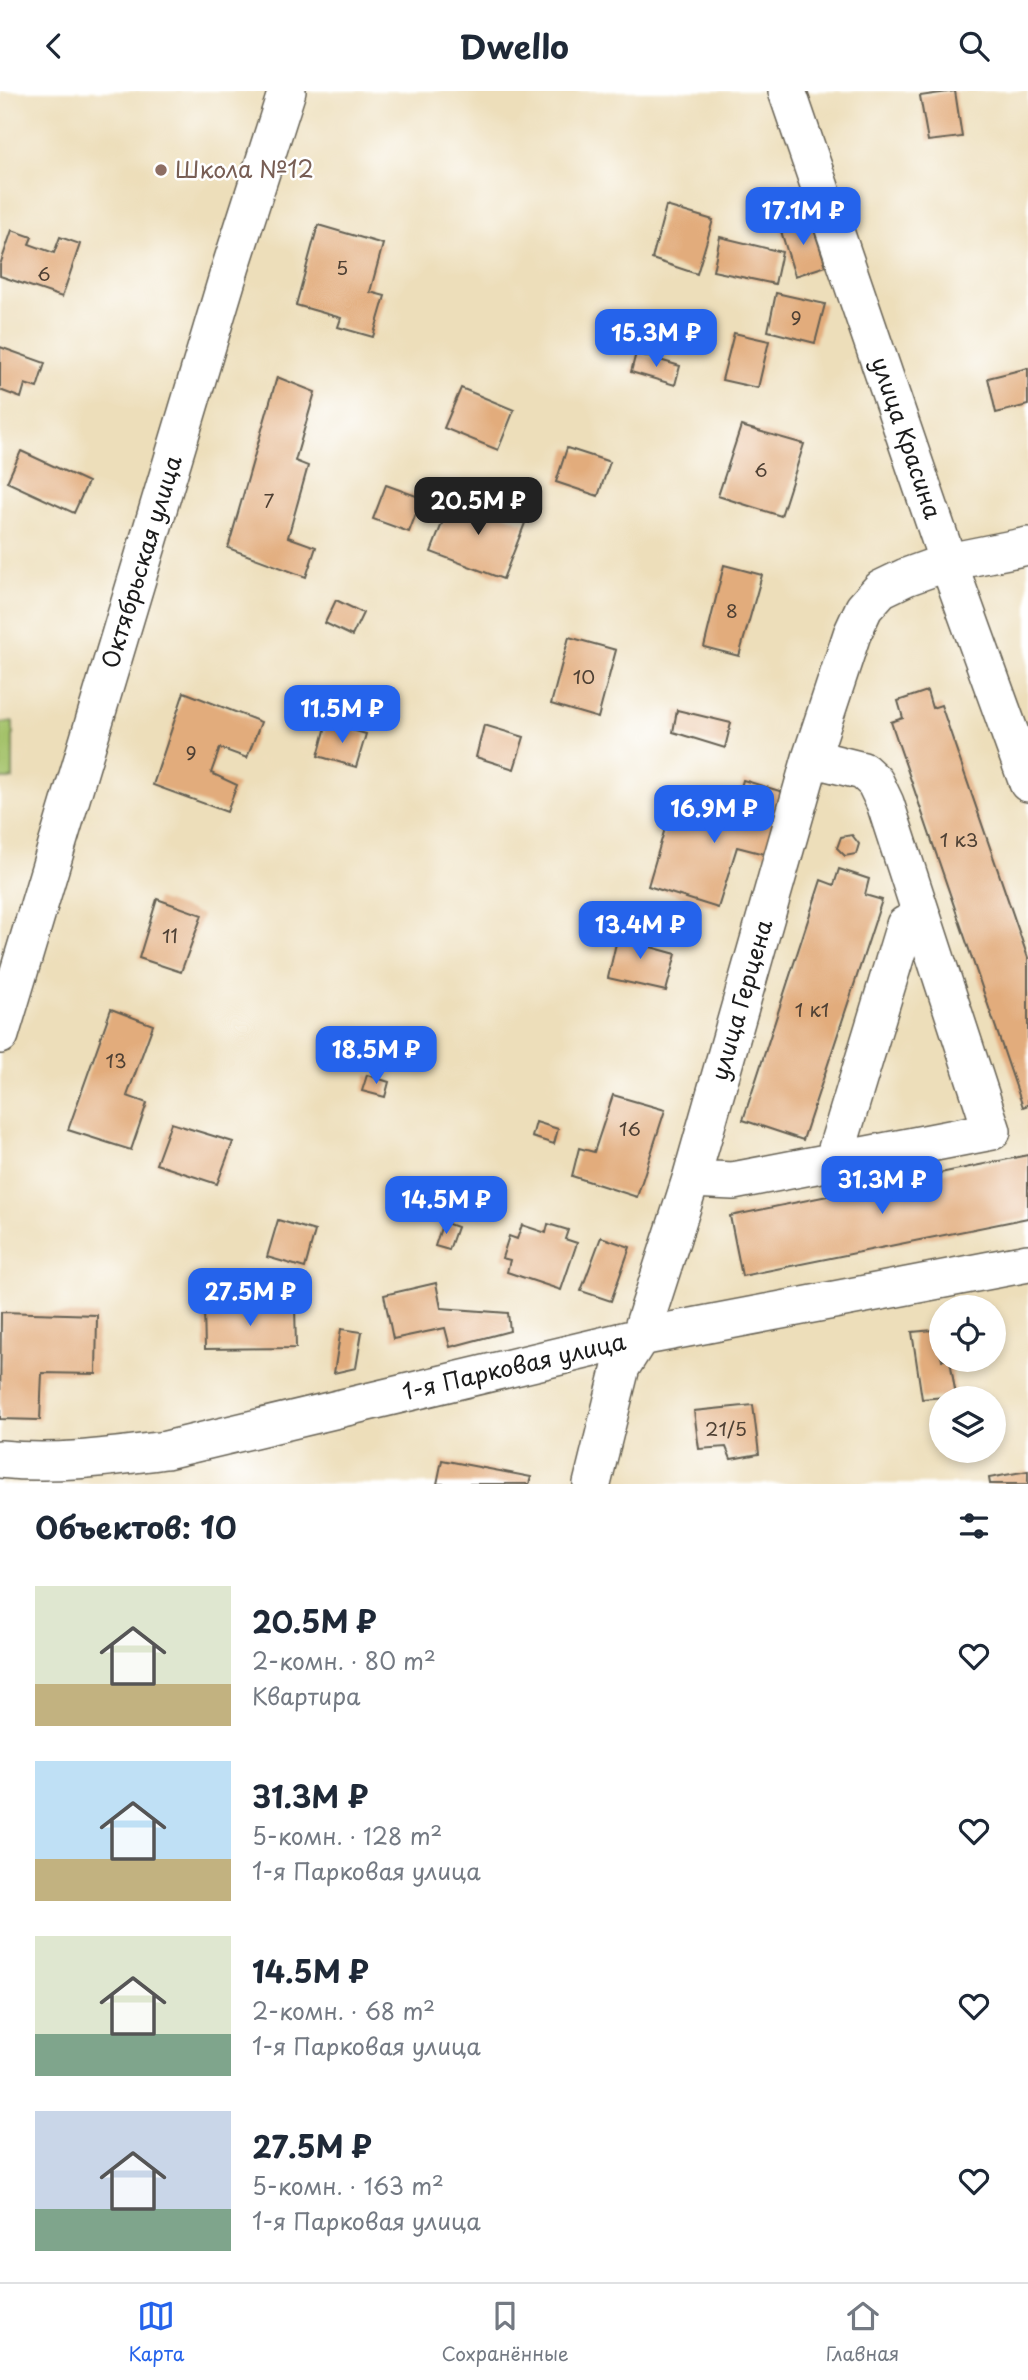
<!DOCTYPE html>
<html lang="ru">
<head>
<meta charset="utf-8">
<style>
  :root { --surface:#fff; --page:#f6f6f7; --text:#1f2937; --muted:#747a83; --line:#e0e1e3; --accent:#2563eb }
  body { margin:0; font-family:"Playpen Sans",sans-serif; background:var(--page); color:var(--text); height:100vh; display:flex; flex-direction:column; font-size:26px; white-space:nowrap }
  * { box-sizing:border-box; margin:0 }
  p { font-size:23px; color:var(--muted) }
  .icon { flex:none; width:38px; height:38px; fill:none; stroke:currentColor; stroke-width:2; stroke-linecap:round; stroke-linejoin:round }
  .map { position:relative; height:1393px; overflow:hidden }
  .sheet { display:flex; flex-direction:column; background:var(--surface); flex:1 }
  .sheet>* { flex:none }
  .tools { position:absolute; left:929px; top:1204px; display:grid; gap:14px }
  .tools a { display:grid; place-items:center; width:77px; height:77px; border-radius:50%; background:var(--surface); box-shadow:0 4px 10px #0003; font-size:35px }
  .price { position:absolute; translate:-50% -60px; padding:0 16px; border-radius:14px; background:var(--accent); color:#fff; font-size:23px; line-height:46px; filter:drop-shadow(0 2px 4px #0008) }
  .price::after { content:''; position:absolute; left:50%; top:42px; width:21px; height:16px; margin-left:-10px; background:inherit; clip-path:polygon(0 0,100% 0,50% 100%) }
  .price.current { background:#222; color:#fff }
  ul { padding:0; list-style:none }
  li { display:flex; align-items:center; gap:21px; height:175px; padding:0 35px }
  li span { display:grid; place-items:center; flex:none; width:196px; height:140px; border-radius:0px; color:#555 }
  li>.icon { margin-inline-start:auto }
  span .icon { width:84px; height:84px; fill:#fffc; stroke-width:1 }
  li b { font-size:30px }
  h2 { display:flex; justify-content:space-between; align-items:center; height:84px; padding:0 35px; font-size:30px }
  header { display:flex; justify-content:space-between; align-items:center; height:91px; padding:0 35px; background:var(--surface); font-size:32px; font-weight:700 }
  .tab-bar { display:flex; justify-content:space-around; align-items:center; height:98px; border-top:2px solid var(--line); background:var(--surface); font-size:19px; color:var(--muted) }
  .tab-bar a { display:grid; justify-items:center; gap:4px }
  .tab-bar .current { color:var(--accent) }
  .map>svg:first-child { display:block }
</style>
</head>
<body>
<header><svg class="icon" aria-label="back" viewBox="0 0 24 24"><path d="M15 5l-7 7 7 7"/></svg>Dwello<svg class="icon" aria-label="search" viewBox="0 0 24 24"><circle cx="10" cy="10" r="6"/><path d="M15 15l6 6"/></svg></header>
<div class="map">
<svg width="1028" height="1393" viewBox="0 0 1028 1393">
  <rect width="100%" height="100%" fill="#fff"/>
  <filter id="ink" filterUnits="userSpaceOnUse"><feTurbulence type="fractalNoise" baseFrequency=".0143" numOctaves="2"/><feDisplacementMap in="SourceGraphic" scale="14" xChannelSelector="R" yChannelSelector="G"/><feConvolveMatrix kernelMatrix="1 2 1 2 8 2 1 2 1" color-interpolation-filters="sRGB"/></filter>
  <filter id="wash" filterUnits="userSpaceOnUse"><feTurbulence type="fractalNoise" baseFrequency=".00686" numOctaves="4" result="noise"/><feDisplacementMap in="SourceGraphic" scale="28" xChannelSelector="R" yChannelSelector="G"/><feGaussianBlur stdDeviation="1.57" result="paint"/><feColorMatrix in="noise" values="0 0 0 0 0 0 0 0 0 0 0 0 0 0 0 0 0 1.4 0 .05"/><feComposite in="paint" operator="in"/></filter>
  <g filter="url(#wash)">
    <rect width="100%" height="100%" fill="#eddeba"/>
    <path fill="#a4c26a" stroke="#606f43" stroke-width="2" d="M13,631V688H0V632Z"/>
    <g id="blocks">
      <path fill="#e2ac7c" d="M955,0L962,46L928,50L920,5Z
        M666,115L713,129L697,183L652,168Z
        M810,127L826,175L795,185L780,137Z
        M318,134L383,153L370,201L385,205L373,246L338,236L341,227L296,214Z
        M12,139L32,146L29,153L54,162L60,146L80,153L62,206L0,185V174Z
        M720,146L782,161L775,193L713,180Z
        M776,202L825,213L815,252L768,240Z
        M734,242L769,250L758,297L722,289Z
        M0,256L45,272L37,297L25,293L21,307L0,299Z
        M636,262L680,275L675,294L631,281Z
        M1028,277V314L996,322L988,287Z
        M277,286L315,301L295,370L308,375L288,446L316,456L306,486L228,457Z
        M461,297L514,319L498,359L444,337Z
        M741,335L804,353L781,425L718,405Z
        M567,357L610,371L598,405L556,391Z
        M21,360L88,391L74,422L7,391Z
        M386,394L422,407L409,441L373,428Z
        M453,404L525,432L503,488L431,461Z
        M724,474L762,484L739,565L704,556Z
        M336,509L363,522L352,545L325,532Z
        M569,546L616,559L598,627L551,613Z
        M927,600L932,617L941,614L1028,867V1014L1023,1016L891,631L903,627L898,610Z
        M184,601L261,631L247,667L220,657L211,682L237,694L227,721L153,694Z
        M677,619L731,632L725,657L673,641Z
        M327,632L366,643L356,676L318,665Z
        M484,634L524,646L514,678L476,666Z
        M743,689L786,702L768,764L737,756L718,817L648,795L671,717L730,735Z
        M852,744L859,753L856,763L845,765L837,757L841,746Z
        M839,778L869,788L865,804L882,809L803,1049L743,1029L821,789L834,794Z
        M157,808L202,824L181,881L139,867Z
        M620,835L647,841V855L676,863L666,900L608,887Z
        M111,918L153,934L127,1005L147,1012L131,1059L68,1039Z
        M367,984L389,991L385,1006L362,1000Z
        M613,1004L665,1019L637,1106L572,1085L579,1057L594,1061Z
        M536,1031L558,1038L554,1053L532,1046Z
        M171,1032L233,1051L217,1093L156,1073Z
        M1028,1064V1127L742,1185L730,1125Z
        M278,1129L315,1140L305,1177L267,1166Z
        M443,1131L457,1136L449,1159L435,1155Z
        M548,1133L568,1139L565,1148L577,1152L561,1199L507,1181L510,1169L502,1167L509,1145L517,1148L522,1134L546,1142Z
        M601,1146L630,1156L611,1210L581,1200Z
        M436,1192L441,1217L508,1222L510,1240L450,1256L445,1237L393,1248L384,1204Z
        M295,1216L296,1257L205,1258L204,1217Z
        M1,1221L97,1224L96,1283L42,1282L40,1329L0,1328Z
        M341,1238L362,1241L356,1277L334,1282Z
        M934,1239L942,1269H950L956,1305L922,1308L912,1241Z
        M753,1314L759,1363L731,1368L726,1356L699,1358L694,1320Z
        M442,1369L531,1386L529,1393H437Z
        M1028,1380V1393H990L989,1387Z"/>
    </g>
  </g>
  <g filter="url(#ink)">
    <use href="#blocks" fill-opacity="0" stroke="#656053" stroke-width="2"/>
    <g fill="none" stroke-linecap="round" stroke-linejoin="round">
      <g stroke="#656053" stroke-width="40">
        <path id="minor" d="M787,0L948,471L1028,692
          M0,944L231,175L287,0
          M833,1071L905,834
          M691,1088L733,1090L992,1040L885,712L875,691L863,680L811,667
          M0,1368C56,1374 111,1366 166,1359L640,1246L1028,1172
          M592,1393L621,1276L640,1246L691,1088L811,667L852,543L864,517L881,498L906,486L948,471L1028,455"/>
      </g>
      <use href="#minor" stroke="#fff" stroke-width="37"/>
    </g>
  </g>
  <circle fill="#8d6e63" stroke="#fff" stroke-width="2.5" cx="161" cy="79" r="7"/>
  <g text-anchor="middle" stroke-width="5" stroke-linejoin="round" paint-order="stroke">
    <g font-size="19" fill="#4e4034">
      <text x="342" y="184">5</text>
      <text x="44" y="190">6</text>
      <text x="796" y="234">9</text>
      <text x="761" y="386">6</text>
      <text x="269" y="417">7</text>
      <text x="732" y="527">8</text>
      <text x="584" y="593">10</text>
      <text x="191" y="669">9</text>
      <text x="959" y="756">1 к3</text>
      <text x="170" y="852">11</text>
      <text x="812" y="926">1 к1</text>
      <text x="116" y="977">13</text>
      <text x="630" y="1045">16</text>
      <text x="726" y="1345">21/5</text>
    </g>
    <g font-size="23" fill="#785e54" stroke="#fff" text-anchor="start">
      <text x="175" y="87">Школа №12</text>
    </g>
    <g font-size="23" fill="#1c1c1c" stroke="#fff">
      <text transform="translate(906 347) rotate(71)" y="8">улица Красина</text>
      <text transform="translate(142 471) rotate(-73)" y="8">Октябрьская улица</text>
      <text transform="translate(742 909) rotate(-74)" y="8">улица Герцена</text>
      <text transform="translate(514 1276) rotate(-13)" y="8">1-я Парковая улица</text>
    </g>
  </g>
</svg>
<div class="tools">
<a><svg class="icon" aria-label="locate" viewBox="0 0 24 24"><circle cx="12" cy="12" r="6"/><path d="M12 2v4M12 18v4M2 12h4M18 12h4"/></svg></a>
<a><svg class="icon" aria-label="layers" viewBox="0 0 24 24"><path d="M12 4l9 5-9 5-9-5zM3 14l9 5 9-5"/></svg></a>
</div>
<b class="price" style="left:803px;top:156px">17.1M ₽</b>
<b class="price" style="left:656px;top:278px">15.3M ₽</b>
<b class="price current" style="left:478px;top:446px">20.5M ₽</b>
<b class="price" style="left:342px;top:654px">11.5M ₽</b>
<b class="price" style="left:714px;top:754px">16.9M ₽</b>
<b class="price" style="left:640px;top:870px">13.4M ₽</b>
<b class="price" style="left:376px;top:995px">18.5M ₽</b>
<b class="price" style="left:882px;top:1125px">31.3M ₽</b>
<b class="price" style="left:446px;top:1145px">14.5M ₽</b>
<b class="price" style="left:250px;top:1237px">27.5M ₽</b>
</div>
<section class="sheet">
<h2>Объектов: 10<svg class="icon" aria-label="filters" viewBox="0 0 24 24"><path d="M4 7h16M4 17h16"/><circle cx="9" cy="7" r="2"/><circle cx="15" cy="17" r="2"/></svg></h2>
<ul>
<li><span style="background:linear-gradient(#dfe7d0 70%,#c2b280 0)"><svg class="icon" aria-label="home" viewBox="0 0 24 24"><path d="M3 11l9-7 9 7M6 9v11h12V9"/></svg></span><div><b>20.5M ₽</b><p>2-комн. · 80 m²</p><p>Квартира</p></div><svg class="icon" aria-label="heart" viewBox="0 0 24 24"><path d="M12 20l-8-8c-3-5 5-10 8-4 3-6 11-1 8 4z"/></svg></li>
<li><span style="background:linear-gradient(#bfe0f5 70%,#c2b280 0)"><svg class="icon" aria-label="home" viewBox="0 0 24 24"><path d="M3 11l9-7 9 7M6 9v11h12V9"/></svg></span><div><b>31.3M ₽</b><p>5-комн. · 128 m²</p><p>1-я Парковая улица</p></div><svg class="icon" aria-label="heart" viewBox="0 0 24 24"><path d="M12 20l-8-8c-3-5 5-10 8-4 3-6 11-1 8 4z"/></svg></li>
<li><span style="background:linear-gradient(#dfe7d0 70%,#7fa58c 0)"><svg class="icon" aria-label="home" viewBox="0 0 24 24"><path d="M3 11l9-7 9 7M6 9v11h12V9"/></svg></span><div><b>14.5M ₽</b><p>2-комн. · 68 m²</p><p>1-я Парковая улица</p></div><svg class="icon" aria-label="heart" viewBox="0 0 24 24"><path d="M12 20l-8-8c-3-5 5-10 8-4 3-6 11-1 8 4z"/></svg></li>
<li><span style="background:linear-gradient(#c9d6e8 70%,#7fa58c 0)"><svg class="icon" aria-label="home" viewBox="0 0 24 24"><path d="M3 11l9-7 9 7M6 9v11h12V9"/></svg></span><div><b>27.5M ₽</b><p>5-комн. · 163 m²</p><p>1-я Парковая улица</p></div><svg class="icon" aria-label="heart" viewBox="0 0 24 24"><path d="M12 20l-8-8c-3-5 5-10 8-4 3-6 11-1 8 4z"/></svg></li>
</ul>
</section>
<nav class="tab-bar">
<a class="current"><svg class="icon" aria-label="map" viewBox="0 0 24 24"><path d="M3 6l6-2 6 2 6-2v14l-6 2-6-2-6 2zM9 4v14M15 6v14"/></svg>Карта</a>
<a><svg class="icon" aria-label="saved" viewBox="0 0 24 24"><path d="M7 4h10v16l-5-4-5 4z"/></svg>Сохранённые</a>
<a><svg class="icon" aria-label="home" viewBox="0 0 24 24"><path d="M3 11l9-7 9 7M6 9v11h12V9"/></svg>Главная</a>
</nav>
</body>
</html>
